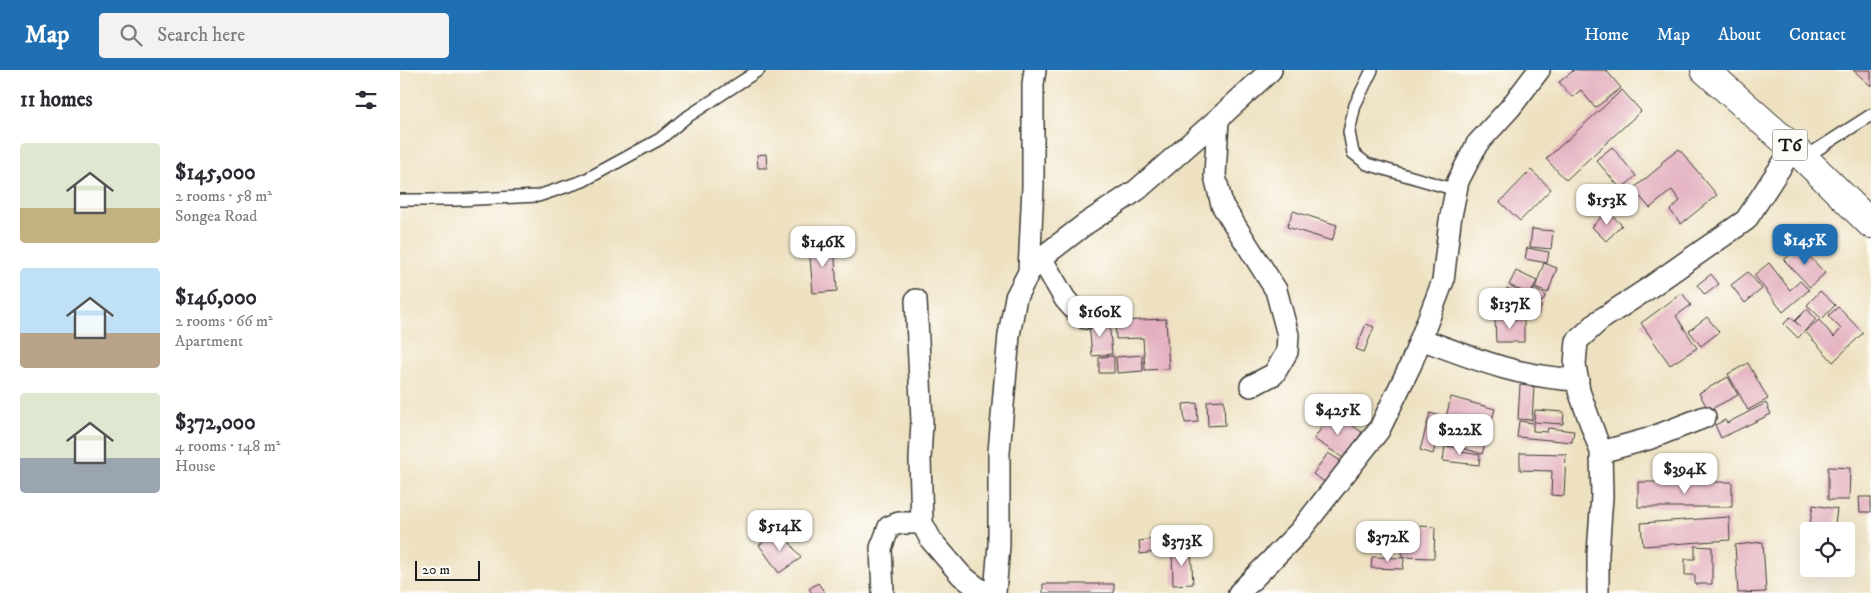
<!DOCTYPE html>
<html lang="en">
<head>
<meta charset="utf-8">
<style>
  :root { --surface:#fff; --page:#f2f2f3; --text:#2b2b33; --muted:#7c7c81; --accent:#1f6fb2 }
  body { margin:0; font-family:"IM FELL DW Pica",serif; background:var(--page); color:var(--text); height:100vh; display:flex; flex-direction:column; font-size:19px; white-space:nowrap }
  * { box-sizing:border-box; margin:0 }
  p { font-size:16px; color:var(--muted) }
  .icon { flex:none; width:28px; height:28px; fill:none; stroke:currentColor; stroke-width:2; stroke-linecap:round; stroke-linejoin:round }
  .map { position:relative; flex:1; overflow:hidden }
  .sheet { display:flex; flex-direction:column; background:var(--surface); width:400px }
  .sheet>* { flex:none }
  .buttons { position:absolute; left:1400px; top:452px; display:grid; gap:10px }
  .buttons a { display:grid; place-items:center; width:55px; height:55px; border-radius:5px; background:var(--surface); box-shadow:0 5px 20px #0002; font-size:25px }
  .scale { position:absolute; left:15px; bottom:12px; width:65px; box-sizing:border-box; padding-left:5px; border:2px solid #1c1c1c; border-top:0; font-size:14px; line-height:18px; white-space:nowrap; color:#1c1c1c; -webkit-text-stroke:4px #fdfcf7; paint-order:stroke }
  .price { position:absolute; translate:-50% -42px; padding:0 11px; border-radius:10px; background:#fff; color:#222; font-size:16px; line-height:32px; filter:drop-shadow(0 1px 2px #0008) }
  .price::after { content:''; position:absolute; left:50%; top:30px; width:15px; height:11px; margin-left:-8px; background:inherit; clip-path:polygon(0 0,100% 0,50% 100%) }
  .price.selected { background:var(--accent); color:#fff }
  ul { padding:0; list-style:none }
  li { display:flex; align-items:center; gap:15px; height:125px; padding:0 20px }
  li span { display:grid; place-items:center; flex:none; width:140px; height:100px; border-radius:5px; color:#555 }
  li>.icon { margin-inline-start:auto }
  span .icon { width:60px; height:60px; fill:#fffc; stroke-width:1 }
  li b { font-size:21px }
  h2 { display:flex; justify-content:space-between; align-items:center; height:60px; padding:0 20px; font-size:21px }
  header { display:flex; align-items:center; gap:30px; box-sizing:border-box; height:70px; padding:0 25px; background:var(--accent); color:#fff }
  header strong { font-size:24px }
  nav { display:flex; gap:28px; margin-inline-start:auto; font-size:18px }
  .search { width:350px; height:45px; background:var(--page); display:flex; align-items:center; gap:12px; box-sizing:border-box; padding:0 18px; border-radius:5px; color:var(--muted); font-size:19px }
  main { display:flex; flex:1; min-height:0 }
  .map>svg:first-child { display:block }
</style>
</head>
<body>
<header>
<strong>Map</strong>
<div class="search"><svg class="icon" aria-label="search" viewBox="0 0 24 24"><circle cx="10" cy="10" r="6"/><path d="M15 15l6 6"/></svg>Search here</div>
<nav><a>Home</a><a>Map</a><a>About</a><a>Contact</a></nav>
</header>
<main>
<section class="sheet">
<h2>11 homes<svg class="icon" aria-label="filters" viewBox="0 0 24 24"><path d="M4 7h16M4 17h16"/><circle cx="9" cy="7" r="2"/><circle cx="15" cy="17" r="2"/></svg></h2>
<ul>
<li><span style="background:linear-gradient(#dfe7d0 65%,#c2b280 0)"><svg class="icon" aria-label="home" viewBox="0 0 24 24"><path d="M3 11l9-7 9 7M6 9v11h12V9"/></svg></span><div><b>$145,000</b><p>2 rooms · 58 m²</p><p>Songea Road</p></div></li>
<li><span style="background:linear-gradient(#bfe0f5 65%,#b9a48a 0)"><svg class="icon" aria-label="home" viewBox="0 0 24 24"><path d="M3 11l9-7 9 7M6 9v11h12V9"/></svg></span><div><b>$146,000</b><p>2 rooms · 66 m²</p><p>Apartment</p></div></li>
<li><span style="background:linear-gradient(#dfe7d0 65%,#9aa5b1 0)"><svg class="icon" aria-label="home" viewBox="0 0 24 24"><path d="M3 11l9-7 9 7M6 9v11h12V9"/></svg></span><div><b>$372,000</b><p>4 rooms · 148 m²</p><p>House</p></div></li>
</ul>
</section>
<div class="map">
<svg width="1471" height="523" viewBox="0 0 1471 523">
  <rect width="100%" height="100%" fill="#fdfcf7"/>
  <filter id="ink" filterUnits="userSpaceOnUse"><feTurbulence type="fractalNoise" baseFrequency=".02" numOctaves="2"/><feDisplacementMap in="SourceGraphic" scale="10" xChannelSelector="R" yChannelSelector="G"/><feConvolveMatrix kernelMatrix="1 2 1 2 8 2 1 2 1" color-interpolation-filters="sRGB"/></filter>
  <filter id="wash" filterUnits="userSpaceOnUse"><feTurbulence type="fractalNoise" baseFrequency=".0096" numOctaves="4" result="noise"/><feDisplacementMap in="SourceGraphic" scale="20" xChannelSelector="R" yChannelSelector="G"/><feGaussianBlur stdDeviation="1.12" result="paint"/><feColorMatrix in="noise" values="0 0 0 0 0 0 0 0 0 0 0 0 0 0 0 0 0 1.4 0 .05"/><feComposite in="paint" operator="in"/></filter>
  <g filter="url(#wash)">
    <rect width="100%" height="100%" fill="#eee1c1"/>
    <g id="blocks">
      <path fill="#e3aebe" d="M1172,0H1206L1221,18L1195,38L1181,20L1172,27L1159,12L1173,1Z
        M1453,0H1471V16Z
        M1222,20L1241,41L1166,110L1146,89Z
        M1212,77L1236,106L1221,119L1196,90Z
        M1279,79L1317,125L1281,154L1270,140L1280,131L1272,120L1250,138L1233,119L1262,95L1261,93Z
        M366,84L367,98H358L357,85Z
        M1131,100L1151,119L1120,151L1100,132Z
        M893,141L937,155L932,171L887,157Z
        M1207,141L1222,155L1206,171L1192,157Z
        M1132,159L1153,161L1151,179L1130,177Z
        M434,174L437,221L413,223L409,176Z
        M1400,176L1425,203L1410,217L1384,190Z
        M1127,178L1149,182L1147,193L1125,189Z
        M1144,193L1157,198L1148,223L1135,218Z
        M1369,193L1390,220L1400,211L1409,220L1383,242L1354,205Z
        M1116,201L1137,211L1130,225L1109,215Z
        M1348,202L1362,219L1345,233L1331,215Z
        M1311,204L1319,214L1305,225L1297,215Z
        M1107,218L1142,236L1137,246L1119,237L1118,241L1107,238L1108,232L1101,229Z
        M1134,219L1146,225L1142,232L1131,227Z
        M1420,221L1435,235L1422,249L1407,235Z
        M1282,223L1291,235L1276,246L1297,278L1270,295L1241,253Z
        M1438,237L1463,263L1433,292L1405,261L1419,250L1434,267L1441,259L1428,246Z
        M1407,239L1416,249L1398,268L1384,254L1390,247L1400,256L1395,251Z
        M1307,247L1319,262L1301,276L1289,261Z
        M766,249L769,299L745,300L743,268L716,269L715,251Z
        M1095,249H1124V272H1096Z
        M709,251L712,284L692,286L689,252Z
        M966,254L974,257L964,282L956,279Z
        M742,285L743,301L717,303L716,287Z
        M714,286V303H699V287Z
        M1348,293L1368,329L1348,340L1328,304Z
        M1328,307L1338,325L1313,338L1315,343L1311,345L1299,323Z
        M1120,315L1134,317L1132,350L1118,349Z
        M1051,327L1095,339L1082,384L1062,378L1068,357L1045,351Z
        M824,330L825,355L808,356L807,331Z
        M797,333L798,352L785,353L783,334Z
        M1366,333L1371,344L1321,368L1315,355L1325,350L1327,353Z
        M1135,340L1164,342L1163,354L1134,352Z
        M932,342L962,362L945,389L914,369Z
        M1030,343L1044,347L1033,384L1020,380Z
        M1119,351L1133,353V361L1147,362L1148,358L1174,361L1172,372L1117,367Z
        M1045,376L1062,378L1061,382L1080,385L1079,395L1043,391Z
        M928,383L944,393L929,415L913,404Z
        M1120,383L1166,384L1164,426L1151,425L1152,401L1120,400Z
        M1428,397L1450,398L1449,430H1428Z
        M1238,412H1332V437H1238Z
        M1459,427H1471V442H1460Z
        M1413,435L1437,439L1434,461H1409Z
        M1329,447L1330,470L1243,476L1241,453Z
        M1004,455L1035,457L1034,488L1002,487Z
        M381,460L401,488L379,503L359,475Z
        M769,467L770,480L740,484L739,471Z
        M1363,472L1366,522L1338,523L1335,475Z
        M1295,476L1312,477V514H1295V505H1285V489H1295Z
        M791,478L793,514L773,515L772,479Z
        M972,487L1004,488L1003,499L971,498Z
        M418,513L425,523H412L409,519Z
        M643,514H714V523H643Z"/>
    </g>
  </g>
  <g filter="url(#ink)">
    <use href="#blocks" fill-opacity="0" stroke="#3c3a35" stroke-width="1"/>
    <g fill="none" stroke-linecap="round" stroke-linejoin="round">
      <g stroke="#3c3a35" stroke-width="14">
        <path id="service" d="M972,0L955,35L949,62L953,83L967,94L1056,120
          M1404,88L1471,45
          M0,130H58L138,126L183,111L260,69L284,49L359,0"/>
      </g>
      <g stroke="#3c3a35" stroke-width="24">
        <path id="minor" d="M818,49L815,106L822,135L876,220L888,265L887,282L874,304L851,316
          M641,188L665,229L673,238L685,248
          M629,202L633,116V14L635,0
          M516,230L522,351L520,389L522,453L531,470L561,505L584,523
          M1021,269C1075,289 1118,307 1178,310
          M1201,382L1248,369L1305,347
          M483,523L481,478L489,457L499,453H522
          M595,523L599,475V382L609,265L616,227L629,202L641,188L684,155L737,120L818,49L871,0
          M839,523L900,461L979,360L1011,294L1043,211L1050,151L1058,111L1077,74L1110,38L1139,0
          M1198,523V484L1202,426L1201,382L1179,321L1175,294L1177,271L1200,250L1246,220L1346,150L1393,78"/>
      </g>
      <g stroke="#3c3a35" stroke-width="30">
        <path id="trunk" d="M1305,0L1404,88L1471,154"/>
      </g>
      <use href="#service" stroke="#fff" stroke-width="11"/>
      <use href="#minor" stroke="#fff" stroke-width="21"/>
      <use href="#trunk" stroke="#fff" stroke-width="28"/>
    </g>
  </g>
  <g text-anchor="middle" stroke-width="4" stroke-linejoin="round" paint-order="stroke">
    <rect fill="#fdfcf7" stroke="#605f5e" stroke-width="1" x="1372.5" y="59.5" width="35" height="31" rx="4"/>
    <g font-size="18" font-weight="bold" fill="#1c1c1c">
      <text x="1390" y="81">T6</text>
    </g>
  </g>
</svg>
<div class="buttons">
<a><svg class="icon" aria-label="locate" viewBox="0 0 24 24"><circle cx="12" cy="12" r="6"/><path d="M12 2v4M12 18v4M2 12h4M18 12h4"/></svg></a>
</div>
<div class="scale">20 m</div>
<b class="price" style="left:1207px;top:156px">$153K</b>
<b class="price selected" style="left:1405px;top:196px">$145K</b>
<b class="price" style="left:423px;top:198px">$146K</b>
<b class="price" style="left:1110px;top:260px">$137K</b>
<b class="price" style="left:700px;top:268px">$160K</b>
<b class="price" style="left:938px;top:366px">$425K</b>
<b class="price" style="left:1060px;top:386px">$222K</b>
<b class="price" style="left:1285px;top:425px">$394K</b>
<b class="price" style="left:380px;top:482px">$514K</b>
<b class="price" style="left:988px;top:493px">$372K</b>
<b class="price" style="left:782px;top:497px">$373K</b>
</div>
</main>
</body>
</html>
